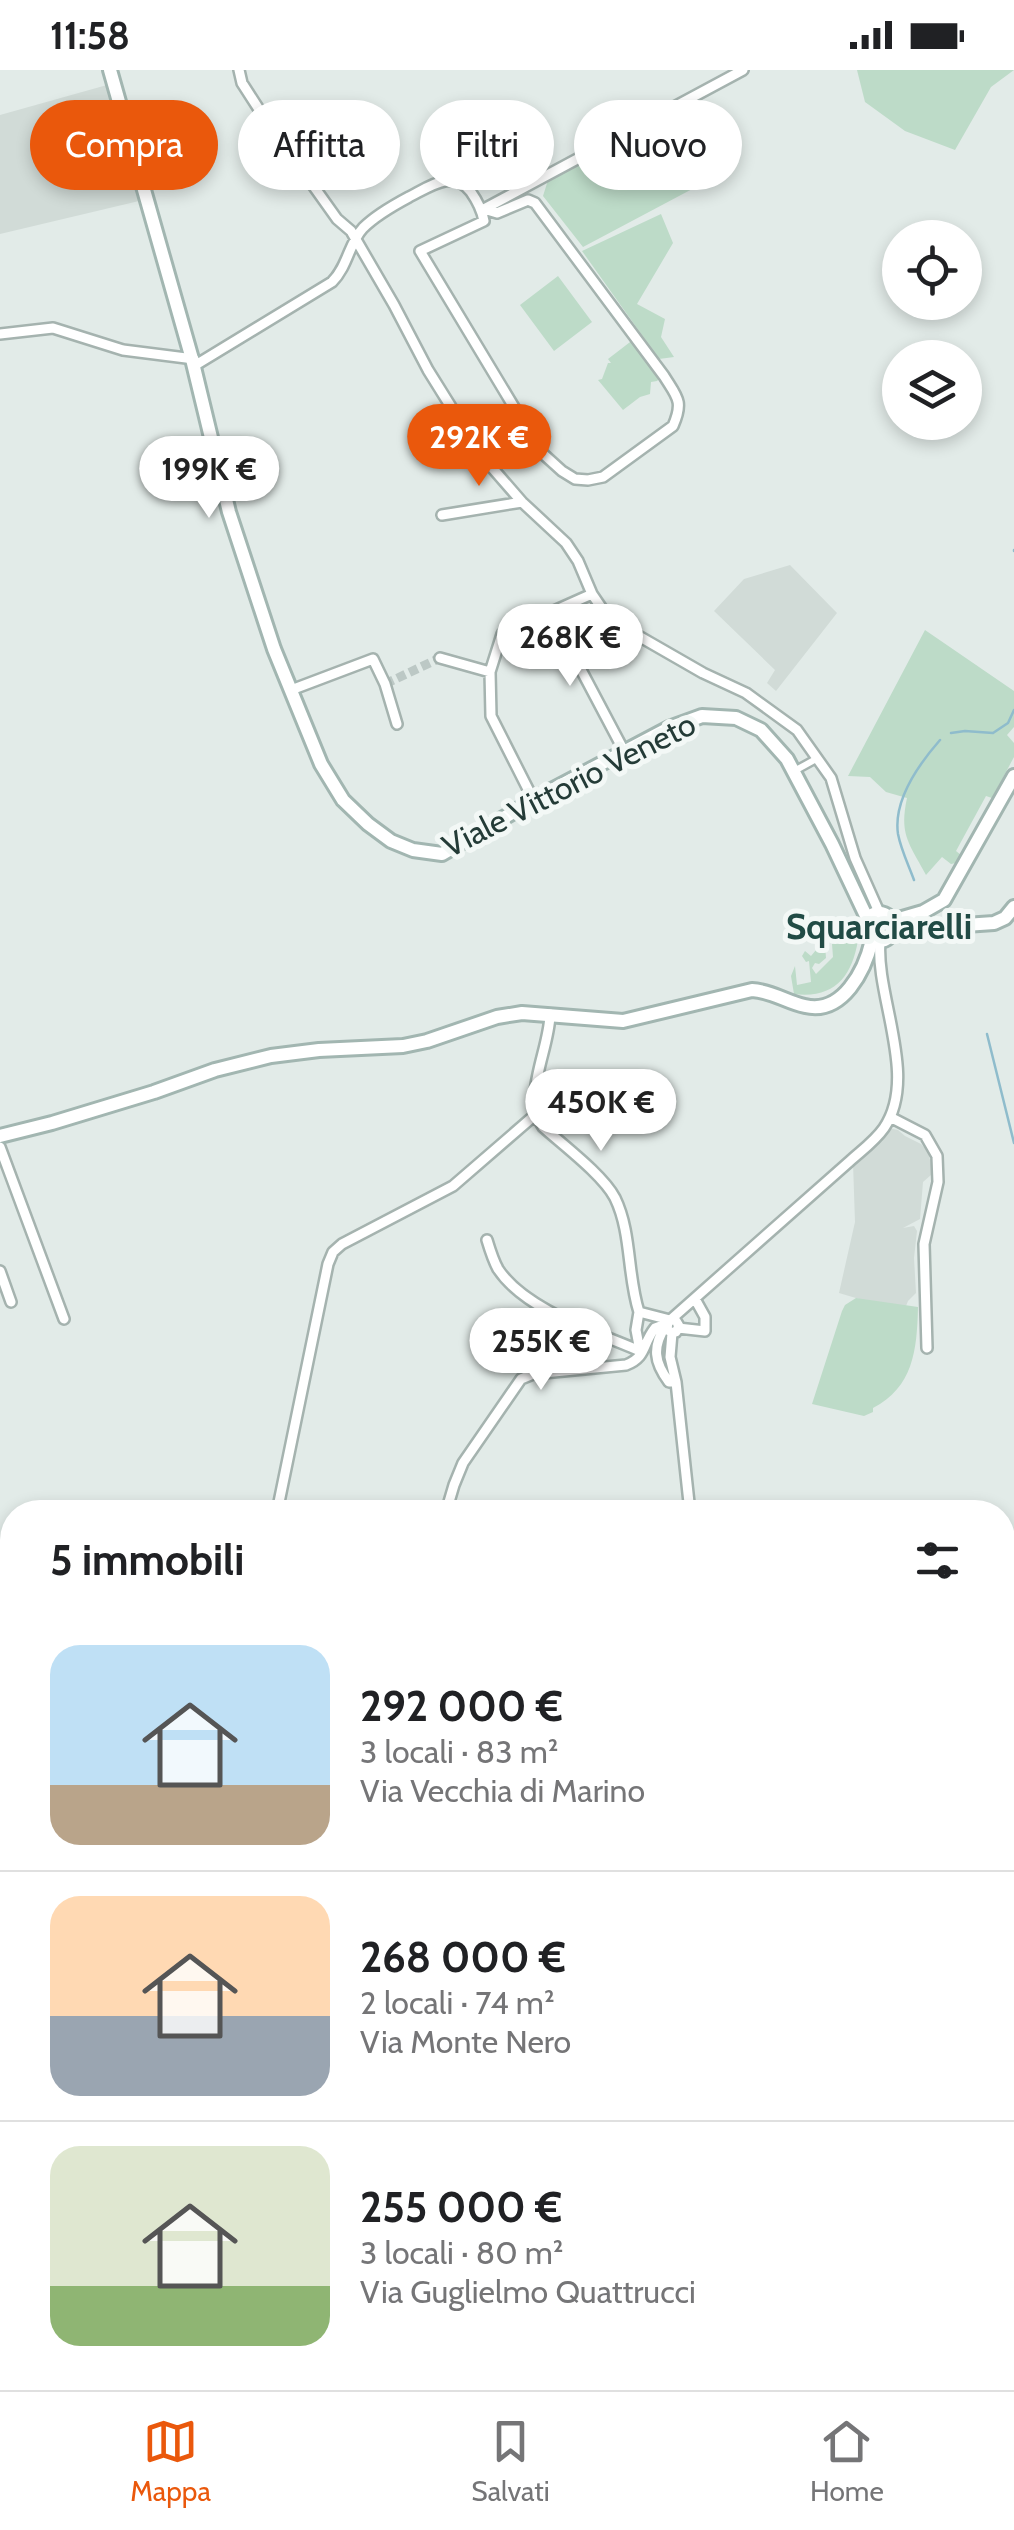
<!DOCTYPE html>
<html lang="it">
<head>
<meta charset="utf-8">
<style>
  :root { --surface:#fff; --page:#f6f6f6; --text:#202124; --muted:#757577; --line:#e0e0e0; --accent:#ea580c }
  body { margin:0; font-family:Cabin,sans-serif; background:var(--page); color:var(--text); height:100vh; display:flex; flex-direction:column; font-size:38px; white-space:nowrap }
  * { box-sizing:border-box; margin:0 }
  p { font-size:32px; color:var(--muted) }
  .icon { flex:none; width:55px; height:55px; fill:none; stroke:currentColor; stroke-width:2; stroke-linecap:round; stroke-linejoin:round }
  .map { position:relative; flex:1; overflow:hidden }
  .details { position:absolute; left:0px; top:1430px; width:1015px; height:890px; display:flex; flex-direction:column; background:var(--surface); border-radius:40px 40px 0 0; box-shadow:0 5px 15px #0003 }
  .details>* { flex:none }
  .top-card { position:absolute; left:30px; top:30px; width:955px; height:90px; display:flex; gap:20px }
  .tools { position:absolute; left:882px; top:150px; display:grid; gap:20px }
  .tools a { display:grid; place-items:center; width:100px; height:100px; border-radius:50%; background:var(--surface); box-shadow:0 5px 15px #0003; font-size:50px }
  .price { position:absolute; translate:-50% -85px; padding:0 22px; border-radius:35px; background:#fff; color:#222; font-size:32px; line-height:65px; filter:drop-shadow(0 2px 5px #0008) }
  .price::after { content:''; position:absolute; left:50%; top:60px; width:30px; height:22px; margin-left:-15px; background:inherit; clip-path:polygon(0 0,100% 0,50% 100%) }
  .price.on { background:var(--accent); color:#fff }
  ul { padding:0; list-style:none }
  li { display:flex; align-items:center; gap:30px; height:250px; padding:0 50px }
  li+li { border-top:2px solid var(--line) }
  li span { display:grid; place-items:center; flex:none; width:280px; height:200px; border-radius:30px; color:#555 }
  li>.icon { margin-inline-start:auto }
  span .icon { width:120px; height:120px; fill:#fffc; stroke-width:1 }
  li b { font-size:42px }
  h2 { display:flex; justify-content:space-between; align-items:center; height:120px; padding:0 50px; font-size:42px }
  .chip { padding:0 35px; border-radius:45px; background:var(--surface); box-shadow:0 5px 15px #0003; font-size:35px; line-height:90px }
  .chip.on { background:var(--accent); color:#fff }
  .status { display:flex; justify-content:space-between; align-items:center; height:70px; padding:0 50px; background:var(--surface); direction:ltr }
  .status svg { height:28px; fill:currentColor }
  .tab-bar { display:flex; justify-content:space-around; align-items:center; height:140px; border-top:2px solid var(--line); background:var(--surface); font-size:28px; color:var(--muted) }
  .tab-bar a { display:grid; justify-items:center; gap:5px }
  .tab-bar .on { color:var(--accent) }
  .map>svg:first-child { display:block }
</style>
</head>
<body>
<div class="status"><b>11:58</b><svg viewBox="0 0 49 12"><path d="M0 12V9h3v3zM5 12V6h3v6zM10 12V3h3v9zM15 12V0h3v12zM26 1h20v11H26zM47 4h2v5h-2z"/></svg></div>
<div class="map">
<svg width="1014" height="2320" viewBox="0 0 1014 2320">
  <rect width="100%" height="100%" fill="#e2ebe8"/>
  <path fill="#d1dbd7" d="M107,15L139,131L0,164V45Z
    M790,495L837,543L776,621L767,613L775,600L714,541L744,509Z
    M889,1058L898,1060L905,1066L921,1074L928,1081L932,1099L931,1105L923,1112L920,1149L903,1158L914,1156L917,1161L914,1188L916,1223L908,1231L906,1236L866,1231L839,1223L855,1152L853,1093Z"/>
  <path fill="#bddbc8" d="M857,0H1014L991,17L955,80L905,61L865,32Z
    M662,50L696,117L583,177L543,126L549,107Z
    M661,144L673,173L637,234L665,249L661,267L674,287L659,289L582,181Z
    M558,206L592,252L554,281L520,235Z
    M634,269L662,306L657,311L651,312L650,324L640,327L623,340L598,310L602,309L608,293H611L608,289Z
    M925,560L1014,621V657L1007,665L1014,673V687L992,728L986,726L956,781L961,785L956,793L951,794L942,787L926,805C909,773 899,765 907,728L886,722L870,707L848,706Z
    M858,870C852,907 834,929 794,924L791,906L795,896L797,915L811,912L809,891L806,892L802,886L805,881L811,886L821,874L825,875L826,888L819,894L815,893L812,898L816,904L833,887L832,874Z
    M856,1228L918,1237C917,1281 913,1317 873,1338V1342L864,1346L812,1334L842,1241L845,1235Z"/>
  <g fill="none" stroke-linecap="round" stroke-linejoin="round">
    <path stroke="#8fbccc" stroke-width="2.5" d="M1014,480V481
      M951,663L965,661L993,663L1008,653L1014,640
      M914,810C909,796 901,780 898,764C893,730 919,694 940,670
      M987,964L1014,1073"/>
    <path stroke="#bcc8c5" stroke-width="9" stroke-dasharray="9 4.5" stroke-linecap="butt" d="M385,614L440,588"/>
    <g stroke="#a5b3af" stroke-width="11">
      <path id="pedestrian" d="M796,700L818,688"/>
    </g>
    <g stroke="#a5b3af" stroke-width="14">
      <path id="minor" d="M239,0L242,13L260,41L337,149L351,161L394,235L428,300L481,385L522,432L566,473L578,491L592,524L609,549L703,603L746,623L797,660L831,708L855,788L879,842
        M484,139L743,0
        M0,264L53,258L123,280L194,289
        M194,296L332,212C348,196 349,173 363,158C375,146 394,135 409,127C429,117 454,98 471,122C478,132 482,140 484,151L420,181L541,382L562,401L575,409L588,410L603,407L673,356C684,331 677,327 664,306L535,133L528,130L497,143L487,140
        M442,445L522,432
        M550,541L624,681
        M440,588L490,602
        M291,620L373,589L385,614L397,654
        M534,731L491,646L490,602L502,564L592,524
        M550,944C550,978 521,1028 543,1057C563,1075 603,1105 615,1128C632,1163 627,1205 639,1242L670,1250
        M890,1047L925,1065L937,1086L938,1112L924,1174L927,1278
        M0,1077L64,1249
        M487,1170C490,1180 493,1190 498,1199C525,1240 596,1262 640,1281
        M0,1201L11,1232
        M639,1242L636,1260L640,1281
        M672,1250L676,1251L679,1256L676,1262L672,1263L670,1287L676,1312L690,1442
        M666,1255C652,1277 654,1292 669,1312H676
        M678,1258L705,1261V1247L695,1229
        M672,1263L667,1259L668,1252L850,1091C861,1081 875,1071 884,1058C919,1007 875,926 880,871
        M277,1442L328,1194L333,1182L342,1174L453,1116L535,1045
        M446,1442L454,1415L463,1393L521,1309L533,1304L626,1295C647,1287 642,1274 655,1258L666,1254
        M0,1552L12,1546
        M1002,1600L1014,1586
        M1002,1792L1014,1803
        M0,1864L12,1857
        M0,2212L12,2209
        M0,2306L19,2320
        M993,2308L1001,2320
        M744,2320L749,2308"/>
    </g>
    <g stroke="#a2b6b1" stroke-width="18">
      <path id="secondary" d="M110,0L192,289L229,442L274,579L321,694L343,730L368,754L391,771L413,780L442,784L546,723L669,658L702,646L736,648L761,660L787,689L832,774L867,848
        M865 857a14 14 0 1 1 28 0a14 14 0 1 1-28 0Z
        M892,851L923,842L944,830L1014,706
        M893,860L994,853L1005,848L1014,837
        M0,1066L52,1053L154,1022L215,1000L271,986L319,980L403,976L427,971L497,947L522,943L623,951L752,920C772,921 786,932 805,936C843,945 865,900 872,870"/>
    </g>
    <use href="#pedestrian" stroke="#fff" stroke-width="6"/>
    <use href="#minor" stroke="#fff" stroke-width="9"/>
    <use href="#secondary" stroke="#fff" stroke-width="12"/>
  </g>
  <g text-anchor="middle" stroke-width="10" stroke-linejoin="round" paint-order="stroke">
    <g font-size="32" fill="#243b37" stroke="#f3f8f6">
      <text transform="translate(569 715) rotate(-27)" y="11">Viale Vittorio Veneto</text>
    </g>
    <g font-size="35" font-weight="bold" fill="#214b45" stroke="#f3f8f6">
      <text x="879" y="869">Squarciarelli</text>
    </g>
  </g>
</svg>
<div class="tools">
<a><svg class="icon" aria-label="locate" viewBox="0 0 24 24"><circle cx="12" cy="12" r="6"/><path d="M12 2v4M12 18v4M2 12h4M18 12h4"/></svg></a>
<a><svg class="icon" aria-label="layers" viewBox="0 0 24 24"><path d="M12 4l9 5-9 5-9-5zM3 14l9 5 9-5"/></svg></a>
</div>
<b class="price on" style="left:479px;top:419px">292K €</b>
<b class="price" style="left:209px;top:451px">199K €</b>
<b class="price" style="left:570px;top:619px">268K €</b>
<b class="price" style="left:601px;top:1084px">450K €</b>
<b class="price" style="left:541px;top:1323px">255K €</b>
<div class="top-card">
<a class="chip on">Compra</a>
<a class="chip">Affitta</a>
<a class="chip">Filtri</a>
<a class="chip">Nuovo</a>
</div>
<section class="details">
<h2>5 immobili<svg class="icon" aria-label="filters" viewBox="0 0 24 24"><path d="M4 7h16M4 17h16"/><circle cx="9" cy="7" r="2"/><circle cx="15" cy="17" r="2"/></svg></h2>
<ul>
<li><span style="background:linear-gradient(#bfe0f5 70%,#b9a48a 0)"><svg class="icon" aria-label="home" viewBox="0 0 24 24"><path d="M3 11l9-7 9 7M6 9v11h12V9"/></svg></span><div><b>292 000 €</b><p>3 locali · 83 m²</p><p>Via Vecchia di Marino</p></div></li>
<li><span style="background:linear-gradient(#ffd9b3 60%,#9aa5b1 0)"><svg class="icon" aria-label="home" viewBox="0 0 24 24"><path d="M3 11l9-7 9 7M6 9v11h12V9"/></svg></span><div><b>268 000 €</b><p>2 locali · 74 m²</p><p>Via Monte Nero</p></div></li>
<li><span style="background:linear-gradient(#dfe7d0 70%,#8fb573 0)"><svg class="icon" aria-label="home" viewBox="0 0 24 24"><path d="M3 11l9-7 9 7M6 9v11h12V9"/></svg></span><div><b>255 000 €</b><p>3 locali · 80 m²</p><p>Via Guglielmo Quattrucci</p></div></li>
</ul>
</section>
</div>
<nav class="tab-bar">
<a class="on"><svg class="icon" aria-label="map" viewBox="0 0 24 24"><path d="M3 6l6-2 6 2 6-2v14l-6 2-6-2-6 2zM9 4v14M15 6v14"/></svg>Mappa</a>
<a><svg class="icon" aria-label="saved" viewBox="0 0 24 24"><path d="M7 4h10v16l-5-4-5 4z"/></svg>Salvati</a>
<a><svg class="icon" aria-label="home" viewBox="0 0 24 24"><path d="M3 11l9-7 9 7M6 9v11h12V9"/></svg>Home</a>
</nav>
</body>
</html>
